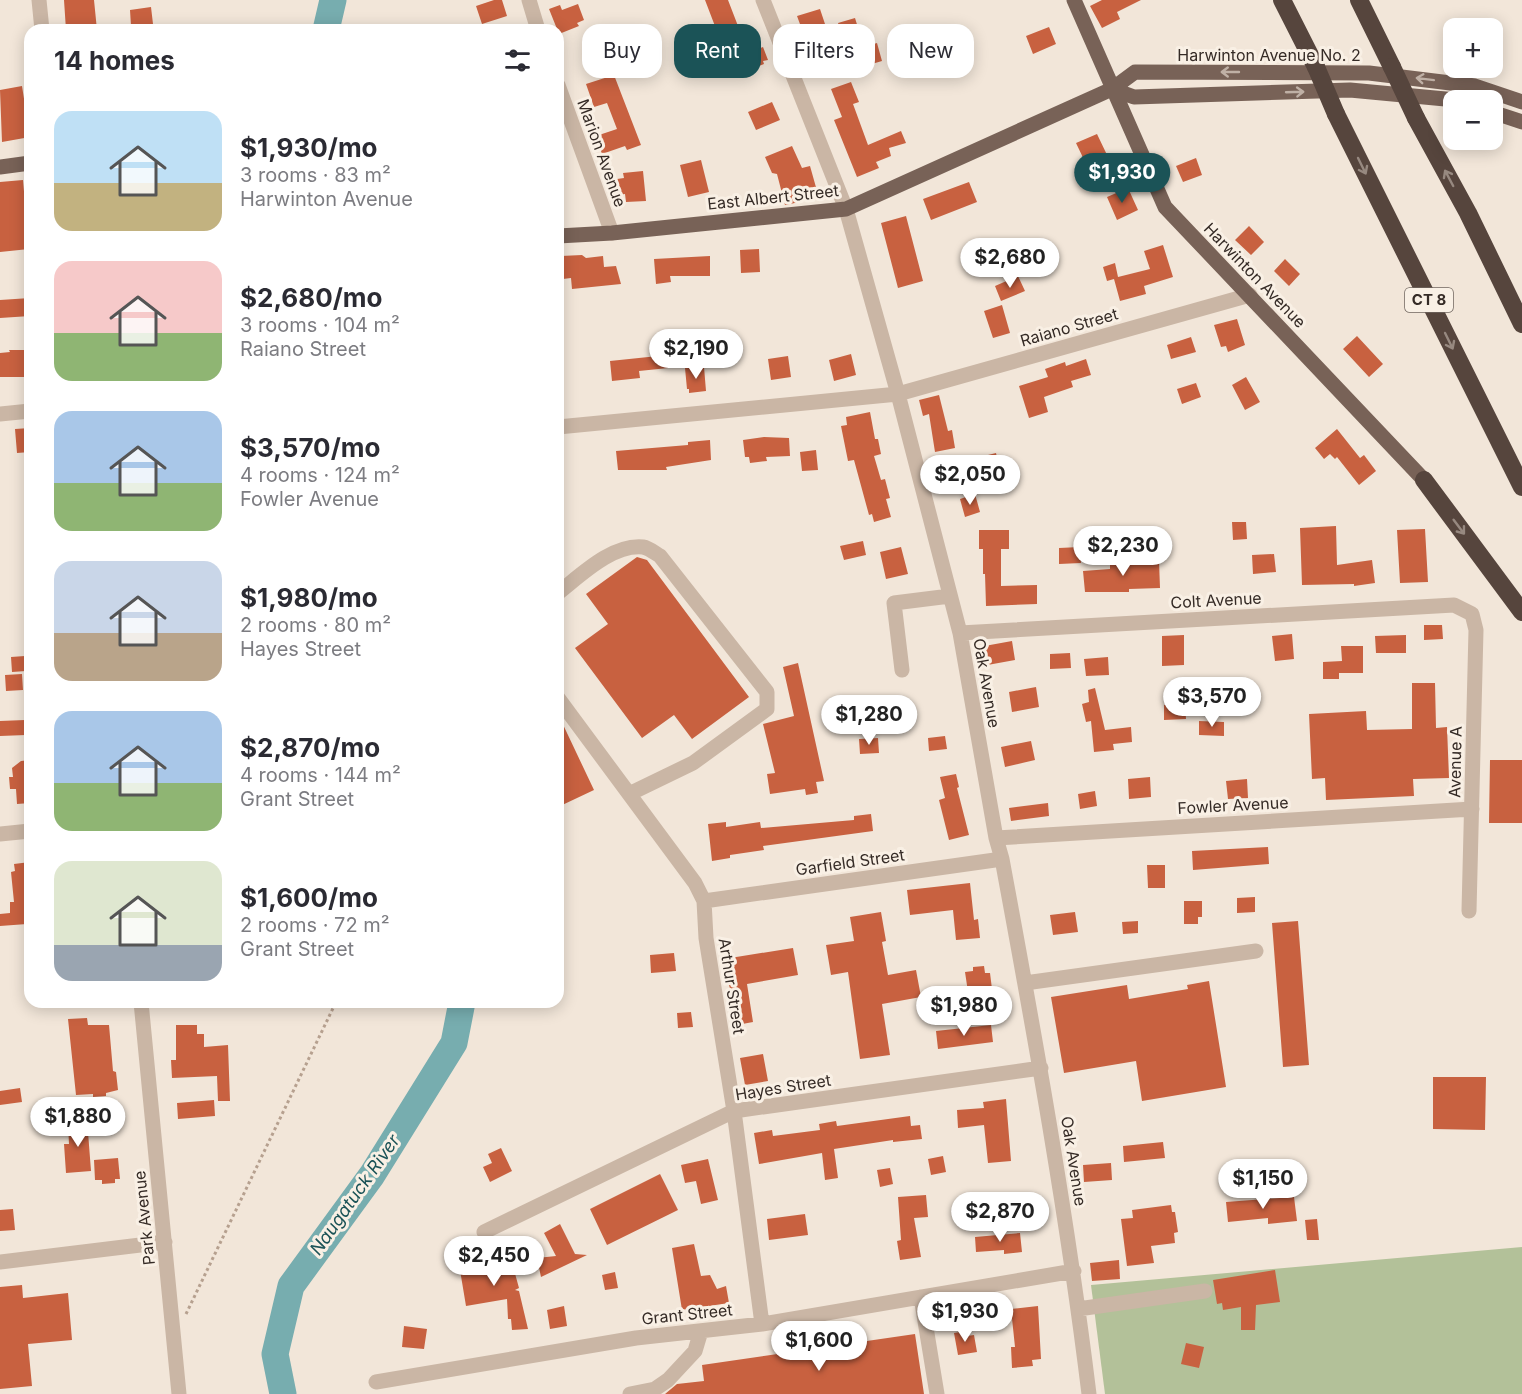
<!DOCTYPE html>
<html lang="en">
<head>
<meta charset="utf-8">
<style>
  :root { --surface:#fff; --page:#f7f7f7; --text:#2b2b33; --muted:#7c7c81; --accent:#1b5357 }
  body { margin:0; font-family:Inter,sans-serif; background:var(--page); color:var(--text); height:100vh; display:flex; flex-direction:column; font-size:22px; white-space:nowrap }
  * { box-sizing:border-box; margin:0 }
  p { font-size:20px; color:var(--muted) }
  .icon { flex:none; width:33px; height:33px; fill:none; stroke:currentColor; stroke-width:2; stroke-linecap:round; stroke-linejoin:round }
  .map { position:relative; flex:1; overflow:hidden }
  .drawer { position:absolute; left:24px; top:24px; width:540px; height:984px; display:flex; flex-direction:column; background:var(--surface); border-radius:18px; box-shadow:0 3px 15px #0003 }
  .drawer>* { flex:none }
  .hud { position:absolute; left:582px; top:24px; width:570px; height:54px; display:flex; gap:12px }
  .buttons { position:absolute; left:1443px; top:18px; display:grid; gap:12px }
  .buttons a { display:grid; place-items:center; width:60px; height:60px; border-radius:12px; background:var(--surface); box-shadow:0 3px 15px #0003; font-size:30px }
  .price { position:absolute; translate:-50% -51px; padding:0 14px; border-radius:21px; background:#fff; color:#222; font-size:20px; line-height:39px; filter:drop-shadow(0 2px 3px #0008) }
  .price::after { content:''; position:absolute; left:50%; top:36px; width:18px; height:14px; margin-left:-9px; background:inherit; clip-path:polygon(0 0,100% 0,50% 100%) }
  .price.current { background:var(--accent); color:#fff }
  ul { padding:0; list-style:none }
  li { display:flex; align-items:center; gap:18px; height:150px; padding:0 30px }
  li span { display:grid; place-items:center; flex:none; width:168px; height:120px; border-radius:18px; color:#555 }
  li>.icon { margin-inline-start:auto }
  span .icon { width:72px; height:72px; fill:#fffc; stroke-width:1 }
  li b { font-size:26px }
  h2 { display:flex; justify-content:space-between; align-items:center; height:72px; padding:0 30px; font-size:26px }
  .tag { padding:0 21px; border-radius:18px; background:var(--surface); box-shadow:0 3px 15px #0003; font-size:21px; line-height:54px }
  .tag.current { background:var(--accent); color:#fff }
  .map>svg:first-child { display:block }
</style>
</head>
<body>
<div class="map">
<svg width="1522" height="1394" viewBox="0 0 1522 1394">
  <rect width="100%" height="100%" fill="#f2e6d9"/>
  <path fill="#b3c199" d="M1522,1247V1394H1105L1091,1285Z"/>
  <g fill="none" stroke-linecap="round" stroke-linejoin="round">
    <path stroke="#77adaf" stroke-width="27" d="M326,30L333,0
      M283,1394L275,1354L291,1286L372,1175L454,1043L462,1002"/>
  </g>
  <path fill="#c86140" d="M64,0H94L97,30H66Z
    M494,0H502L507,16L482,24L476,6Z
    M705,0H728L738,26L718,34Z
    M1102,0H1141L1117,12L1120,19L1102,28L1090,6Z
    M578,4L584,20L577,23L579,26L559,34L549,9L560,5L562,10Z
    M151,7L153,24L131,26L130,10Z
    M820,9L826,27L804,35L797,16Z
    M855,18L864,47L877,43L882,61L848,71L842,53L847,52L838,23Z
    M1049,27L1056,44L1033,54L1026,36Z
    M757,47L758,49L763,47L768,60L763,61L764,64L749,70L742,53Z
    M614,75L641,145L627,150L625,146L602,154L596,136L617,129L607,103L594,107L586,84Z
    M851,82L859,102L853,104L868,145L901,131L906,143L889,148L891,156L876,162L879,168L857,177L834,120L842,117L831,89Z
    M22,86L30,137L2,142L0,90Z
    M772,102L780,120L756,130L748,112Z
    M1097,134L1108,157L1087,166L1076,143Z
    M792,146L802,168L810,166L819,198L785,205L777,174L772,173L765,157Z
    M1196,158L1202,175L1183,182L1176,166Z
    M701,160L709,192L688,197L680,165Z
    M643,171L646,201L626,202L625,194L618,195L617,179L624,178L623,173Z
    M23,180L29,249L0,252V182Z
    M969,182L977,202L931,220L923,199Z
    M1128,188L1138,210L1117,220L1107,197Z
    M906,216L923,281L898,288L881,223Z
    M1249,226L1264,242L1251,255L1235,240Z
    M1163,245L1173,277L1144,286L1146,294L1120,301L1114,279L1107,281L1103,267L1115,263L1118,277L1150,269L1144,251Z
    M759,249L760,272L741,273L740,250Z
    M582,255L586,258L603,256L604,267L616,266L621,284L572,289L571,278L563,279L561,256Z
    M710,256V276H670L671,282L656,284L654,259Z
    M1285,259L1300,274L1289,286L1274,271Z
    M1018,276L1025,291L1001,301L995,286Z
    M30,298V316L0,318V300Z
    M1002,305L1010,333L993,338L984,311Z
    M1237,319L1245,345L1228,352L1226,346L1221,347L1214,325Z
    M1357,336L1383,364L1369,377L1343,349Z
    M1191,337L1196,352L1171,359L1167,345Z
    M676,348L678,367L639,371L640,378L612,381L610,361L658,356L657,350Z
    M9,350H30V377H0V353L10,352Z
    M851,354L856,375L834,381L829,360Z
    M788,356L791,377L771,380L768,359Z
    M1086,359L1091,375L1071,381L1073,387L1044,397L1048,412L1029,418L1019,386L1048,377L1045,369L1065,362L1066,366Z
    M704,367L706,391L689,393V389H687L685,368Z
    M1246,377L1260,402L1245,410L1232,385Z
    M1196,383L1201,397L1182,404L1177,389Z
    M939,395L948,431L952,430L955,448L935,452L929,414L923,416L919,400Z
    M870,412L875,439H878L881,454L874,456L881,480L885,479L890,498L886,499L891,517L874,522L872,514L869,515L854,460L848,461L841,426L847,425L846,417Z
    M30,428V452L17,453L15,429Z
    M1337,429L1360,458L1364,455L1376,471L1359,485L1337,457L1335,459L1330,454L1324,459L1315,448Z
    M764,437L789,438L790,456L766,457L767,461L750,463L749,457H745L743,440Z
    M710,440L711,460L666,467L667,470H618L616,451L688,445V442Z
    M816,450L818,470L802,471L800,452Z
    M996,453L1002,479L983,484L976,458Z
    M975,494L980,512L965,517L960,499Z
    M1232,522H1246L1247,539L1233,540Z
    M1336,526L1337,565L1372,560L1375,583L1354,586V584L1302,585L1300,528Z
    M1425,529L1428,582L1400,583L1397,530Z
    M979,530H1009V549H1001V586L1037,585V604L986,606L985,574H983V549H979Z
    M863,541L866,555L844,560L840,546Z
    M901,547L908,574L886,579L880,552Z
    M1080,547L1081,563L1059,564V548Z
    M1274,554L1276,572L1253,574L1252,555Z
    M637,557L647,560L749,697L692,739L674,715L642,738L575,648L608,624L586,594Z
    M1128,561H1159L1160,588L1129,589V592H1085L1083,571L1110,569V562Z
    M1424,625H1442L1443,639L1424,640Z
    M1292,634L1294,659L1275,661L1272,636Z
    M1184,635V665L1162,666V636Z
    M1406,635V653H1376L1375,636Z
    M1012,641L1015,660L982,666L979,647Z
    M1341,646H1363V673H1339V679H1323V662L1342,661Z
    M1070,653L1071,668L1050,669V654Z
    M25,656L26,671L12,672L11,657Z
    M1108,657L1109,675L1086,676L1084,659Z
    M798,663L824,781L816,782L818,793L806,795L805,789L770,794L767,774L775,773L763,724L794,716L783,667Z
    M22,674L23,690L6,691L5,675Z
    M1412,683H1435L1436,728L1447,727L1449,778L1413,779L1414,796L1326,800L1325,778L1312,779L1309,714L1366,711L1367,730L1412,729Z
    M1036,687L1039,707L1012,712L1009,692Z
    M1095,688L1105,730L1131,727L1132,742L1113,744L1114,750L1094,752L1091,721L1086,722L1082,704L1089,702L1088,690Z
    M1185,704L1186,719L1164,720V705Z
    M558,714L594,790L558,807Z
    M25,720L26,735L0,736V721Z
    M1199,721L1224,722V736L1199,735Z
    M945,736L947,749L929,751L928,738Z
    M878,738L879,753L860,754L859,739Z
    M1031,741L1035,760L1005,767L1001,747Z
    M30,760V803L17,804L16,789H10L9,777H13L12,768L21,761Z
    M1490,760H1522V823H1489Z
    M956,774L959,787L957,788L969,835L949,840L939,800L945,798L940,777Z
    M1150,777L1151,797L1129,799L1128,779Z
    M1247,779L1248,798L1228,799L1226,781Z
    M1095,791L1097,806L1080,809L1078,794Z
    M1048,803L1049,816L1011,821L1009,808Z
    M871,814L873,831L763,846L764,850L730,855V858L712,861L708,824L726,822V827L760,822L761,828L854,820V816Z
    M1268,847L1269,864L1193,870L1192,851Z
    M30,862V897L25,898L27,924L0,926V914L10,913V902H14L11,872L15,871L14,864Z
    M1147,865H1165V888H1148Z
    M970,883L974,920L978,919L980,938L956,940L953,910L910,915L907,890Z
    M1255,897V912L1237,913V898Z
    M1184,901H1202V917H1198V924H1184Z
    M881,912L886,941L882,942L888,975L916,970L921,997L882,1004L890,1055L860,1059L848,972L831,975L826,945L854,941L850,917Z
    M1075,912L1078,932L1053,935L1050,915Z
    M1138,921V933L1123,934L1122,922Z
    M1298,921L1309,1065L1283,1067L1272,923Z
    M793,948L798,975L747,984L753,1022L737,1025L724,959Z
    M674,953L676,971L651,973L650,955Z
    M984,966L985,973H990L992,989L988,990L989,1000L979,1001L977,991L968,992L965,972L973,971V967Z
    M1209,981L1226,1087L1142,1101L1136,1061L1064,1073L1051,997L1127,985L1129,999L1188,989L1187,985Z
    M691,1012L693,1027L678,1028L677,1013Z
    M87,1018L88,1025H109L113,1071L116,1072L118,1090L106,1093V1096L93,1097V1094L76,1095L68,1019Z
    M176,1025H197V1034H204V1047L228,1045L230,1101H218L217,1076L172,1078L171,1060H176Z
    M991,1025L993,1042L938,1049L936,1031Z
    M763,1054L768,1081L745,1085L740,1058Z
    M1433,1077H1486L1485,1130L1433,1129Z
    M20,1088L22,1102L0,1105V1091Z
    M1006,1099L1011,1161L988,1163L984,1125L958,1128L957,1110L984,1108L983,1102Z
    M214,1100L215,1116L178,1119L177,1103Z
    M910,1116L911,1126L920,1125L922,1139L893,1142V1140L834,1149L838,1178L825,1180L822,1153L759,1164L754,1133L772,1130L773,1136L820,1130L819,1124L836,1121L837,1126Z
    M87,1119L91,1171L66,1173L64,1144H69L68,1124L73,1123V1120Z
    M1163,1142L1165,1158L1124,1162L1123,1146Z
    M501,1148L512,1171L490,1182L483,1167L492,1163L488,1154Z
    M943,1156L946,1172L931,1175L928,1159Z
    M118,1158L120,1179H115V1183L102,1184V1180H95L94,1160Z
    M708,1159L718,1200L701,1204L696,1181L685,1183L681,1165Z
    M1111,1163L1112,1180L1084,1182L1083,1165Z
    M890,1168L893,1184L880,1187L877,1170Z
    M660,1174L678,1210L607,1245L590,1209Z
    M926,1195L928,1217L914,1218L921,1257L900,1260L897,1241L901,1240L898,1197Z
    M1294,1197L1297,1221L1268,1224V1218L1228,1222L1226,1202Z
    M1171,1205L1172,1212H1175L1178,1232L1174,1233L1175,1243L1151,1246L1154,1263L1127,1266L1121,1219L1133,1218L1132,1210Z
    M13,1209L15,1230L0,1231V1210Z
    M805,1214L808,1235L769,1240L767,1219Z
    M1317,1219L1319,1240H1307L1305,1220Z
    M560,1224L575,1254L587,1255L541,1277L537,1258L556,1256L544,1233Z
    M1020,1233L1022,1252L1004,1254V1250L976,1252L975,1237Z
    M694,1244L701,1276L710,1275L717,1289L726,1286L729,1303L682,1310L672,1248Z
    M490,1259V1263L511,1259L519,1288L515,1290L519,1291L528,1329L512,1330L511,1319H508L507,1299L466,1306L459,1264Z
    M1119,1260L1120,1279L1092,1281L1090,1263Z
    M1275,1270L1280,1302L1256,1305L1255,1330H1241V1307L1223,1310L1222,1303L1217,1304L1213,1280Z
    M615,1272L618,1288L605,1290L602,1275Z
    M22,1285L23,1298L68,1293L72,1340L28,1344L32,1386L0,1389V1287Z
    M564,1306L567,1326L550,1329L547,1310Z
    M1038,1306L1041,1359L1032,1360L1033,1366L1012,1368L1011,1347H1015L1011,1309Z
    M404,1326L427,1329L424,1349L402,1347Z
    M966,1331L967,1336L974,1335L977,1352L958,1355L954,1333Z
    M915,1334L924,1394H665L677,1384L704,1381L702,1365Z
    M1186,1343L1204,1347L1199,1368L1181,1364Z"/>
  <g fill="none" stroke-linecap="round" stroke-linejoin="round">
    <path stroke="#b6a08f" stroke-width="3" stroke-dasharray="3 3" stroke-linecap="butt" d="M186,1314L336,1002"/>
    <path stroke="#cab6a5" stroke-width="15" d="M39,0L42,30
      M529,0L538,30
      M763,0L846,209L898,394L960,633L996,838L1002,859C1035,1037 1067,1214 1089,1394
      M558,85L612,233
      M0,414L30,411
      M558,427L898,394L1250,295
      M558,593C581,575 612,544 643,547C649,548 655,553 660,556L767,692V709L693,763L629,794
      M960,633L1454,605L1472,614L1476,630L1469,911
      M902,670L894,603L950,596
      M558,698L695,883L704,901L706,938L734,1111L762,1324
      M0,834L30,831
      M996,838L1472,809
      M704,901L1002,859
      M1025,983L1256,951
      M141,1002L179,1394
      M484,1232L734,1111L1041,1068
      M0,1262L165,1242
      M921,1297L937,1394
      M1078,1309L1205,1291
      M376,1382L636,1338L762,1324L1074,1271
      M630,1394L655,1389L668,1380L695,1351L701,1331"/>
    <path stroke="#786257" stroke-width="15" d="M1074,0L1165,207L1424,480
      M1112,89L1134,97L1350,90L1456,100
      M1492,112L1522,122
      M0,167L30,163
      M558,236L612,233L846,209L1112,89L1135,72L1369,73L1475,86L1522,102"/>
    <path stroke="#56453d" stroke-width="18" d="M1282,0L1316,67
      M1359,0L1392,67
      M1336,114L1522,487
      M1416,118L1468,213L1522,324
      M1424,480L1522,612"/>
    <path stroke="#56453d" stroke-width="18" d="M1316,67L1336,114
      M1392,67L1416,118"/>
  </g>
  <defs><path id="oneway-shaft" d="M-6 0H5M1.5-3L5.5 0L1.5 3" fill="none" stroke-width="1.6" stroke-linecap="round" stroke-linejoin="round" transform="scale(1.5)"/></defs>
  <g stroke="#bfb0a5">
    <use href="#oneway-shaft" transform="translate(1230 72) rotate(-180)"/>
    <use href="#oneway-shaft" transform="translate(1425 79) rotate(-173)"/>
    <use href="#oneway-shaft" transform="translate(1295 92) rotate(-2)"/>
  </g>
  <g stroke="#978980">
    <use href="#oneway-shaft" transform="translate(1362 166) rotate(64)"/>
    <use href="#oneway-shaft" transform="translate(1449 178) rotate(-118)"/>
    <use href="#oneway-shaft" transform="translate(1449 341) rotate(64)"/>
    <use href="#oneway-shaft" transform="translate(1459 527) rotate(53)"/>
  </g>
  <g text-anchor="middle" stroke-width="6" stroke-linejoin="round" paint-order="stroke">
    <rect fill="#f9f0e5" stroke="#70665f" stroke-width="1.5" x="1405" y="288" width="48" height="24" rx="4.5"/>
    <g font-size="15" font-weight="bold" fill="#352b26">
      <text x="1429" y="305">CT 8</text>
    </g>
    <g font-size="16" fill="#352b26" stroke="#f9f0e5">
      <text x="1269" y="61">Harwinton Avenue No. 2</text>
      <text transform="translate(602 153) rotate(70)" y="6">Marion Avenue</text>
      <text transform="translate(773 197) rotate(-6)" y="6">East Albert Street</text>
      <text transform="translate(1255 275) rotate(46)" y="6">Harwinton Avenue</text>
      <text transform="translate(1069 327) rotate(-16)" y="6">Raiano Street</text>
      <text transform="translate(1216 600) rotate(-3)" y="6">Colt Avenue</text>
      <text transform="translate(987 683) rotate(80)" y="6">Oak Avenue</text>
      <text transform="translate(1455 762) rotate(-89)" y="6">Avenue A</text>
      <text transform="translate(1233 805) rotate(-3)" y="6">Fowler Avenue</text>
      <text transform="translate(850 862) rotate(-8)" y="6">Garfield Street</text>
      <text transform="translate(732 986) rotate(81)" y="6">Arthur Street</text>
      <text transform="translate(783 1087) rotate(-9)" y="6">Hayes Street</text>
      <text transform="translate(1074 1161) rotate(81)" y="6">Oak Avenue</text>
      <text transform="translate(144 1218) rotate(-96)" y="6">Park Avenue</text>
      <text transform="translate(687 1314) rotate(-6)" y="6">Grant Street</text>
    </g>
    <g font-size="18" font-style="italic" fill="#1b5357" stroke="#f9f0e5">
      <text transform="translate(355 1195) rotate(-55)" y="6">Naugatuck River</text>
    </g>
  </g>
</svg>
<div class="buttons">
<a>+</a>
<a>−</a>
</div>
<b class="price current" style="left:1122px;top:204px">$1,930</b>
<b class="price" style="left:1010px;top:289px">$2,680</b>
<b class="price" style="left:696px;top:380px">$2,190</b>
<b class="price" style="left:970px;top:506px">$2,050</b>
<b class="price" style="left:1123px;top:577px">$2,230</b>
<b class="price" style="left:1212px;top:728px">$3,570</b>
<b class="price" style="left:869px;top:746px">$1,280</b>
<b class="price" style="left:964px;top:1037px">$1,980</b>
<b class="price" style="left:78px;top:1148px">$1,880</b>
<b class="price" style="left:1263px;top:1210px">$1,150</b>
<b class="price" style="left:1000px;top:1243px">$2,870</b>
<b class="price" style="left:494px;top:1287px">$2,450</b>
<b class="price" style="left:965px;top:1343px">$1,930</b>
<b class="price" style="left:819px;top:1372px">$1,600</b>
<div class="hud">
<a class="tag">Buy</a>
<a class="tag current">Rent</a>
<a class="tag">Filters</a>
<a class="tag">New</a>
</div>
<section class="drawer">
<h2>14 homes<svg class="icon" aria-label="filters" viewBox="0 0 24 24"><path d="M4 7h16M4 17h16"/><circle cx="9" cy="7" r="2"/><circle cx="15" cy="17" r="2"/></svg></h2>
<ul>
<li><span style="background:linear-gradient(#bfe0f5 60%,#c2b280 0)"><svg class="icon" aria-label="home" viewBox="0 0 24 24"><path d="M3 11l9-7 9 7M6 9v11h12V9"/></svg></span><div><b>$1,930/mo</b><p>3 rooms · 83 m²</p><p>Harwinton Avenue</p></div></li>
<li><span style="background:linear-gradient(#f6c9c9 60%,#8fb573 0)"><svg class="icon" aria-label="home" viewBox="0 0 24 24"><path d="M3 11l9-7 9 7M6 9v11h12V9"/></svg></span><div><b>$2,680/mo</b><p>3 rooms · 104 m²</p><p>Raiano Street</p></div></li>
<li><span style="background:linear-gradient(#a9c7e8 60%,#8fb573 0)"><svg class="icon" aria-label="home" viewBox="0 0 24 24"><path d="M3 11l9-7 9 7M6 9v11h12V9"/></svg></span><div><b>$3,570/mo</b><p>4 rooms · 124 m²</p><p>Fowler Avenue</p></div></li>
<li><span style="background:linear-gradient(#c9d6e8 60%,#b9a48a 0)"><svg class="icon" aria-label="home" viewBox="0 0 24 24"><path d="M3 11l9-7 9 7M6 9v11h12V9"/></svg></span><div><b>$1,980/mo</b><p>2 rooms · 80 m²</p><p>Hayes Street</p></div></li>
<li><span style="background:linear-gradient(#a9c7e8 60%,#8fb573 0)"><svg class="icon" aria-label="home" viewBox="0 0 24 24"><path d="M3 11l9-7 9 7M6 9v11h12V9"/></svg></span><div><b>$2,870/mo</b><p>4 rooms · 144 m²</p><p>Grant Street</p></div></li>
<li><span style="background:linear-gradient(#dfe7d0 70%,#9aa5b1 0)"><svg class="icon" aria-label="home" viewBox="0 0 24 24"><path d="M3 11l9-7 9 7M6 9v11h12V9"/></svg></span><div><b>$1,600/mo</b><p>2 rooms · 72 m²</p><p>Grant Street</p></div></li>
</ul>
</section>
</div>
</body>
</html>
